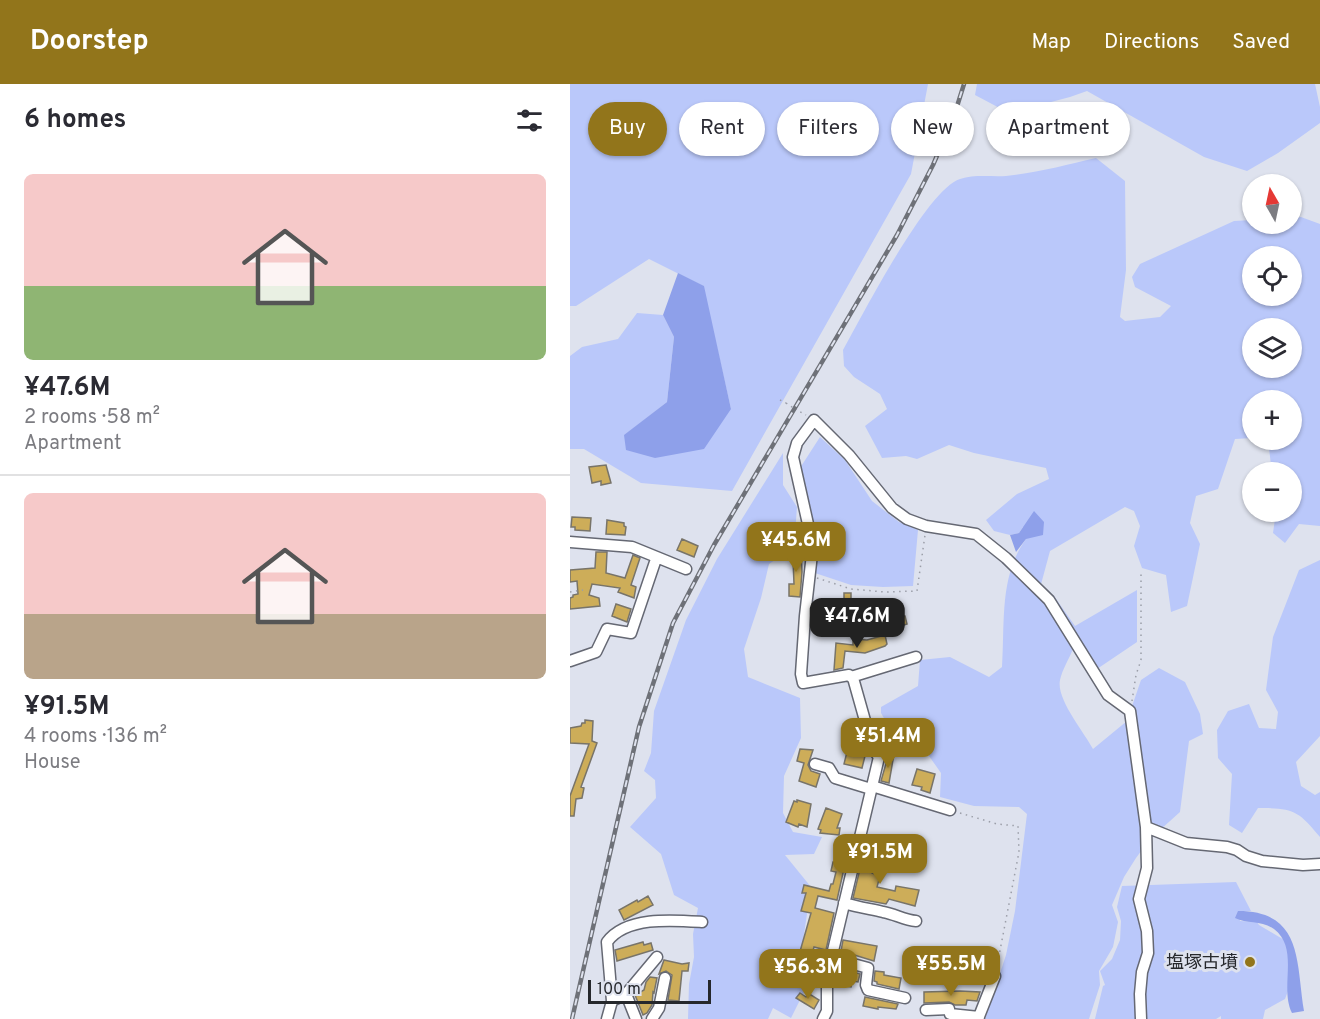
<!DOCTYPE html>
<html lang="en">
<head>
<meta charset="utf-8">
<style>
  :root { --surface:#fff; --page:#f2f2f3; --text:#2b2b33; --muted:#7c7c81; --line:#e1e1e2; --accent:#92751b }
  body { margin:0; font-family:Overpass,"Noto Sans JP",sans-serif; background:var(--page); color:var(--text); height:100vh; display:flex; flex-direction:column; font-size:22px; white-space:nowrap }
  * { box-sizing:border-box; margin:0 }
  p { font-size:20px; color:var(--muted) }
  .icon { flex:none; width:33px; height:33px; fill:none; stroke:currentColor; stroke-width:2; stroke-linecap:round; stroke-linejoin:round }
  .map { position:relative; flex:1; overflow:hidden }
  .drawer { display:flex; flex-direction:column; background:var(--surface); width:570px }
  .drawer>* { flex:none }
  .top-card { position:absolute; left:18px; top:18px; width:570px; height:54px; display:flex; gap:12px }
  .needle { width:39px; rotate:351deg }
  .fabs { position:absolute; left:672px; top:90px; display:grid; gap:12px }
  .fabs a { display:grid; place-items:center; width:60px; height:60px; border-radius:50%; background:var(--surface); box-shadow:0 2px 4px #0004; font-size:30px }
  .scale { position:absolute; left:18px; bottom:15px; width:123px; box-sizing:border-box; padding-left:6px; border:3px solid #26282c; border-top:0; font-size:16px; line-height:21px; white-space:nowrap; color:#26282c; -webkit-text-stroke:4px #dee2ee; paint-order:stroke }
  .price { position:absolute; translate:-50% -51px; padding:0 14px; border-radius:12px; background:var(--accent); color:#fff; font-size:20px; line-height:39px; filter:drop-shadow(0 2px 3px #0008) }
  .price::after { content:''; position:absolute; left:50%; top:36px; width:18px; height:14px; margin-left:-9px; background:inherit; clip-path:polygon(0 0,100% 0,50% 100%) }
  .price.on { background:#222; color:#fff }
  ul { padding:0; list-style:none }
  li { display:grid; align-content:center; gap:12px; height:318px; padding:0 24px }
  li+li { border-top:2px solid var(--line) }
  li span { display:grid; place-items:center; height:186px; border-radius:9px; color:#555 }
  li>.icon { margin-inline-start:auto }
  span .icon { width:108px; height:108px; fill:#fffc; stroke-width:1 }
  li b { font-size:26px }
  h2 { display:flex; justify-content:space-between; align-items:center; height:72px; padding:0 24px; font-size:26px }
  .pill { padding:0 21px; border-radius:27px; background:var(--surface); box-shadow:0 2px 4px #0004; font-size:21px; line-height:54px }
  .pill.on { background:var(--accent); color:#fff }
  header { display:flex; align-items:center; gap:36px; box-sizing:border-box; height:84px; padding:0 30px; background:var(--accent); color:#fff }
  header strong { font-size:28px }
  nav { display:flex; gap:33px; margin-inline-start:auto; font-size:21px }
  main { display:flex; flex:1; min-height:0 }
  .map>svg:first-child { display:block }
</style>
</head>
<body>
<header>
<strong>Doorstep</strong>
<nav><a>Map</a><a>Directions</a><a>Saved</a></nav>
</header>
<main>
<section class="drawer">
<h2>6 homes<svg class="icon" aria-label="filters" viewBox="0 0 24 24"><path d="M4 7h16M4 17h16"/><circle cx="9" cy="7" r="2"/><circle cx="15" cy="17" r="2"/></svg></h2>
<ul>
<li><span style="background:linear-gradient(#f6c9c9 60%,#8fb573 0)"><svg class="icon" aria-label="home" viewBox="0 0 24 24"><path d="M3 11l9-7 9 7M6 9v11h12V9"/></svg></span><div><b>¥47.6M</b><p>2 rooms · 58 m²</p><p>Apartment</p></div></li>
<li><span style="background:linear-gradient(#f6c9c9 65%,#b9a48a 0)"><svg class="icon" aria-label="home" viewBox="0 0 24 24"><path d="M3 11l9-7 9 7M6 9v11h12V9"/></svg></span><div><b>¥91.5M</b><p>4 rooms · 136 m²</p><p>House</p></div></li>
</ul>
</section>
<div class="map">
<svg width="750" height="935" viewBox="0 0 750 935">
  <rect width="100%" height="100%" fill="#dee2ee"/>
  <path fill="#bac8fa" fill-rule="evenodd" d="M0,0H358L341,90L162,407L71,399L14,365H0V272L12,263L48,255L67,229L93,231L104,253L97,318L55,351L161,325L133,202L79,175L6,222H0Z
    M407,0H745L750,23V39L708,69L677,87L634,73L517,7L500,13L439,29L405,11Z
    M526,74L555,97L556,186L550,233L555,237L590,233L601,222L565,203L562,193L570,180L664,137L682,136V140H722V134L731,133L750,140V442L729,440L715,459L703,449L706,428H722V388H704L701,381L698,356H722V316H682V354L665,355L648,405L626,412L620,439L630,460L617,522L601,528L596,491L572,484L564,462L570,442L564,427L555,423L480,467L470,504L484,512L505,542L567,506V558L527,585L503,565C499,575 492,586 490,596C486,615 514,648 523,665L557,637L571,596L589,584L615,598L630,630L633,650L619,657L610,728L580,755L566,774L554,793L542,821L548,838L543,863L529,887L530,901L519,935H415L436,871L445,827L457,730L449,723L404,722L370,713L371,689L352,662L350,643L318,641L311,629V623L348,602L350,576L380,573L419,593L432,583C435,539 429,492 456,455L453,443L449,449L440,451L424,447L416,436L447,410L479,395L476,384L404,369L379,361L347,375L336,372L312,374L295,342L317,325L310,310L284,293L274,282L273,266C292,232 357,105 390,95C405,90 421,93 436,92C466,89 496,81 526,74ZM682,172H722V212H682ZM682,244H722V284H682Z
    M250,353L275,376L302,417L329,438L348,446L343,502L313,503L281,501L245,489L249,468L230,384Z
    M213,369V401L227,423L224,463L199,480L191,514L174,565L178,593L230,614L231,654L214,692L213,729L223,748L252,753L244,770L215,771L241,803L233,857L224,888L240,901L233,910L221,934L203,924L198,935H118L119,900L124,873L123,850L128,824L104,811L91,770L60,743L86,714L85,696L74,687L81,669L84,627L116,536L147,475Z
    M750,476V652L726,678L731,702L745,711L750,708V753C728,726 723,724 688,724L672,749L659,741L662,690L648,674L647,646L658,627L679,620L689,644L706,645L708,628L696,606L703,553L729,486Z
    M666,798L681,827H668L670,837L687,838L689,841L716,857L726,886L715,915L695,926L693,935H651V932L646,935H525L533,902L535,901L530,887L542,875L550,856L551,837L547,823L552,802Z"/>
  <path fill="#8ea0ea" d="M108,189L134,202L161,325L134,365L85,374L56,366L54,351L97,318L104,253L93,231Z
    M464,427L474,438L473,451L456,455L446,468L440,451L449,449Z
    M668,827C733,827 726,878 734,927L722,929C709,903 730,865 704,845C692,836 677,840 665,834Z"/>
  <path fill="#cdad59" stroke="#787469" stroke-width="1.5" d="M36,381L41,399L31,401V397L22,399L19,383Z
    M2,433L21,434L20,447L5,446V443H1Z
    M37,436L54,439V442L56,443L55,451L36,450Z
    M112,455L128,462L124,473L107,466Z
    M231,465L232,488L230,513L219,512V500H224L223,476H221L220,466Z
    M26,468H37L36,489L55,494L63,471L70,474L61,501L66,503L64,514L48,508L50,504L22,500L19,511L29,514L30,522L0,525V514L3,513V511L8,510L7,497L0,498V486L25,484Z
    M274,509H281V523L278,522L277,536L287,537V547L266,546L267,530H271V515H274Z
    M46,520L61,525L57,538L42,532Z
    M306,527L315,528V532L331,529L332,532H335L337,540L331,542L332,545L305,542Z
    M315,551L317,560L315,562L295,569L275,567L273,584L264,586L266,559L283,561V555L297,556Z
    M15,636L23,637L22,657L27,659L11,703L14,704L12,714L6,715L4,732H0V712L19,660L0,659V644L11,642L12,639H15Z
    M278,664L294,668L293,672H295L292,684L274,680Z
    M230,665L243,666L238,681L241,687L250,690L246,703L229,697L234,679L227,677Z
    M319,669L324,670L319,699L311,697Z
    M347,685L365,690L360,709L351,706L352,703L342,701Z
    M227,716L241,720L237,743L229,740L228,743L216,738L224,717L227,718Z
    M256,724L272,730L267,744H270L269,751L250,749L251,746L248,745Z
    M294,768L311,771L310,779L303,778L302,789L310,792L307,803L325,807L326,802L349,806L345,822L319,815L316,820L283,814Z
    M263,778L275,780L267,816L248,812L245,824L264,829L256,866L244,863L240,878L245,879L242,892L234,890L235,887L225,885L241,829L231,827L236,809H232L234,801L259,807L261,800H263L266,788L261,787Z
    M78,812L83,821L54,836L49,826L67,816L68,818Z
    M273,856L307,862L304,877L271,867Z
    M73,858L74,861L81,859L83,866L47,877L45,866Z
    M94,876L112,880L119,879L118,887H112L109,917L98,916L102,891L96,887L89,890Z
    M267,883L290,890L288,898L282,897L281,903L264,900Z
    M305,887L314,888V891L331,894L329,905L307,900V898L304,897Z
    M80,893L87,894L84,909L83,908L82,921L77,929L73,931L65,911L74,906L76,898Z
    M390,907L410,908L407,917L397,916L396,921H385L379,918L354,919V908Z
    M230,909L236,913L238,909L249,916L244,925L226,914Z
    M295,913L328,920L326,925L308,923V925L293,922Z"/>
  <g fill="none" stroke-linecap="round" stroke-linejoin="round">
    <g stroke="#656873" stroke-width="13">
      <path id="minor" d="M0,458L62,463L116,485
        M0,577L26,568L37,545L61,549L86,475
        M281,593L346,573
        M245,680L259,684L265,694L301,705
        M302,702L380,726
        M576,743L616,759L657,763L667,766L676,772L692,777L733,781L750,780
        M274,819C287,823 300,825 313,828C325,830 334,836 346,837
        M261,874L298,884L296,901L298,906L335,914
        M56,910L66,935
        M42,917L56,910L87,873
        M356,926L379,925L380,930L409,933
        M37,935L42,917L37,858C56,832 103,836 132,838
        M82,935L89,924L95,894
        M253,935L257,927V892L309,673L303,665L283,594L279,591L233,599L231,590L235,532L242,470L240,449L223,373L227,359L244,336L279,371L322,424L337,435L356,442L406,450L436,474L479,516L538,611L560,627L576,743L577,784L569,815L577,847L578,869L572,888L570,910L571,935
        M408,935L425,892"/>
    </g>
    <path stroke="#9b9ea8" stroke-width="1.5" stroke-dasharray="1.5 4.5" stroke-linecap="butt" d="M210,316L216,319
      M225,325L236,331
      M247,494L281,505L315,508L347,507L355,451
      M0,508L13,506
      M562,617L566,591L571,576V488
      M390,729L427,740L448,742L449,768L427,882"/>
    <use href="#minor" stroke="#fff" stroke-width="10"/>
    <g stroke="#6e7178" stroke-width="4.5">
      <path id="rail" d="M2,935L69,643L103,539L144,461L327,151L363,81L384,32L394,0"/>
    </g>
    <use href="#rail" stroke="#dee2ee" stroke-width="2" stroke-dasharray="7" stroke-linecap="butt"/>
    <path stroke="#9b9ea8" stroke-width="1.5" stroke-dasharray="1.5 4.5" stroke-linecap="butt" d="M216,319L225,325"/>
  </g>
  <circle fill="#92751b" stroke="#dee2ee" stroke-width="2" cx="680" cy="878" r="6"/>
  <g text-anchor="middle" stroke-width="6" stroke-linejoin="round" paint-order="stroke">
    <g font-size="18" fill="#26282c" stroke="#dee2ee" text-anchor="end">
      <text x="668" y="884">塩塚古墳</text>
    </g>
  </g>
</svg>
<div class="fabs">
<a><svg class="needle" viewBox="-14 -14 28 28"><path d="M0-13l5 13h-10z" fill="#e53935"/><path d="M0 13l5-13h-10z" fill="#7c7c81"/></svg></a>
<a><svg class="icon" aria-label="locate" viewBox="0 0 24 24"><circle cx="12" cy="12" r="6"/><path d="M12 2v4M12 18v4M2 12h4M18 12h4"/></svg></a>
<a><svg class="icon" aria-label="layers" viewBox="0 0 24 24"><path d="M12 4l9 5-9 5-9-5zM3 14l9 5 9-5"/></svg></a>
<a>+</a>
<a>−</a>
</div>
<div class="scale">100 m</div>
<b class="price" style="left:226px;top:489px">¥45.6M</b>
<b class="price on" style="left:287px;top:565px">¥47.6M</b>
<b class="price" style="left:318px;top:685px">¥51.4M</b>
<b class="price" style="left:310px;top:801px">¥91.5M</b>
<b class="price" style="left:381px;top:913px">¥55.5M</b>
<b class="price" style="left:238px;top:916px">¥56.3M</b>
<div class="top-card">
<a class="pill on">Buy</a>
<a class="pill">Rent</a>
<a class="pill">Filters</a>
<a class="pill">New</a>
<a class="pill">Apartment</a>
</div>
</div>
</main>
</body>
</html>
